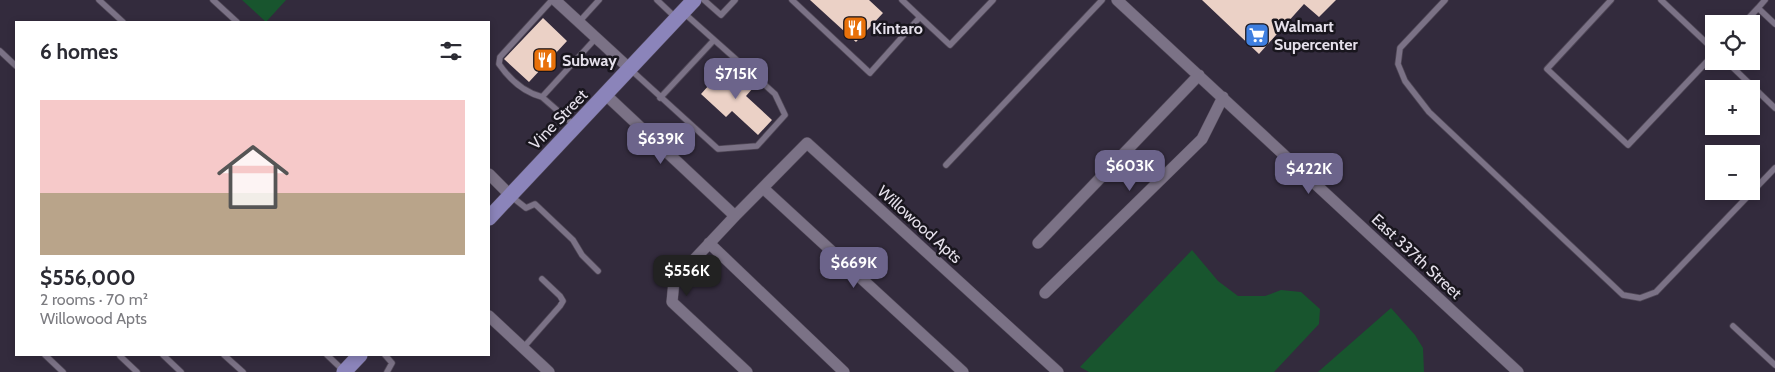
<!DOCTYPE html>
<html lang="en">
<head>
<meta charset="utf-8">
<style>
  :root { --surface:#fff; --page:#f2f2f3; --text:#2b2b33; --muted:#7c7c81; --line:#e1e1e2; --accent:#6c648b }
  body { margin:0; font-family:Cabin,sans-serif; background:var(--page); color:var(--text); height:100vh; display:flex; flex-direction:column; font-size:19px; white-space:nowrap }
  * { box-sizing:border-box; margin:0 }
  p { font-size:16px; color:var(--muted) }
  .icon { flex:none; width:28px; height:28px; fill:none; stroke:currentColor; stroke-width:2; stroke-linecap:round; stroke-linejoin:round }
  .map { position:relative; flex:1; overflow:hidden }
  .sheet { position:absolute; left:15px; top:21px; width:475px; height:335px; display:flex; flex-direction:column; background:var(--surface); border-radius:0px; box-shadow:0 2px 8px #0003 }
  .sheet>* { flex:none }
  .buttons { position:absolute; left:1705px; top:15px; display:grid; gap:10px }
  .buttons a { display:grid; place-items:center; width:55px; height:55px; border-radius:0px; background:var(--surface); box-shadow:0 2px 8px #0003; font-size:25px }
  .price { position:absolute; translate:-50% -42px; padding:0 11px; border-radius:10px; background:var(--accent); color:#fff; font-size:16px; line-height:32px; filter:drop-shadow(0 1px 2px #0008) }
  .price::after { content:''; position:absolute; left:50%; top:30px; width:15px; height:11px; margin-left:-8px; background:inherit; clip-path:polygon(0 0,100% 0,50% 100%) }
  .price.current { background:#222; color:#fff }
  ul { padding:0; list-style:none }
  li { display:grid; align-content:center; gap:10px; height:265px; padding:0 25px }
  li+li { border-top:1px solid var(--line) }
  li span { display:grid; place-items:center; height:155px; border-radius:0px; color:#555 }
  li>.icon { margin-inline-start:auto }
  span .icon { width:90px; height:90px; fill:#fffc; stroke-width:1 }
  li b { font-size:21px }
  h2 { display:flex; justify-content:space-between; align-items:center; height:60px; padding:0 25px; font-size:21px }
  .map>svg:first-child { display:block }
</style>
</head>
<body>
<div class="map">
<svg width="1775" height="372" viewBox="0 0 1775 372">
  <rect width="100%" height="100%" fill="#332b3d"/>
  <path fill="#18552e" d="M242,0H286L266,22Z
    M1192,250L1218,281L1238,296H1265L1281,290L1301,292L1320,309L1319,324L1274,372H1089L1080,367Z
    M1391,308L1415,335L1423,348L1424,372H1318Z"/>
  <path fill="#ebd1c6" d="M810,0H869L883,13L856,42Z
    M1202,0H1336L1319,17L1304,4L1259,54Z
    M543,18L567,41L529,82L504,59Z
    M727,65L753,88L746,96L772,120L758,135L732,111L726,117L701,94Z"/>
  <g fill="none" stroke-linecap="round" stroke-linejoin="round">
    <g stroke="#504857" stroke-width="7">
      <path id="lane" d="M99,0L123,22
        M213,0L237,22
        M657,0L675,17
        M704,0L721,15L735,0
        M792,0L870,73L920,17L902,0
        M1445,0L1400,48L1398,64L1405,81L1429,112L1623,295L1640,298L1656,292L1775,168
        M1611,0L1547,69L1628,145L1714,54
        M1661,0L1714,50
        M1765,0L1758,8L1775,24
        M920,17L950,45L993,0
        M579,22L599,0
        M1743,24L1758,8
        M0,51L16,66
        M1726,61L1775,108
        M630,69L718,149L757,146L785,115L775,94L684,13
        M542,97C523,92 510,80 499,64L500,57L552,0
        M660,98L714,40
        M574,125L542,97L596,38
        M946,165L1102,0
        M512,197L526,208L535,204L573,240L582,255L598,271
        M1733,326L1775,365
        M523,348L560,306L563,301L560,296L542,279
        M45,355L63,372
        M163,355L181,372
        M224,355L243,372
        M327,355L344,371
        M385,355L392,363L387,372
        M120,356L137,372"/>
    </g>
    <g stroke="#504857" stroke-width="12">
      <path id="street" d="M555,0L630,69
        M1117,0L1518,372
        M606,95L735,216
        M489,174L510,195
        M763,188L963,372
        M709,243L844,372
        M1038,243L1199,75
        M1045,293L1202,139L1223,97
        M489,316L549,372
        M747,372L672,302L674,281L735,216L807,143L1058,372"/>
    </g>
    <g stroke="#504857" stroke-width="16">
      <path id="primary" d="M489,218L694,0
        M344,372L360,355"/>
    </g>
    <use href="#lane" stroke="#7b7286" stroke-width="5.5"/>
    <use href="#street" stroke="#7b7286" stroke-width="11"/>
    <use href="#primary" stroke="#8b84ba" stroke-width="15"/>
  </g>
  <defs>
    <g id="restaurant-square" transform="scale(1.25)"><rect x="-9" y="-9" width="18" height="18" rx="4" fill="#e8710a" stroke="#19161e"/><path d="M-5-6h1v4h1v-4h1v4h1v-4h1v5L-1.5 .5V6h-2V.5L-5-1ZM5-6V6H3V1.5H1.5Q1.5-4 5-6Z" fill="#fff"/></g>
    <g id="supermarket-square" transform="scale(1.25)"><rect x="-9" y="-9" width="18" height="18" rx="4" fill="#3f7fe0" stroke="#19161e"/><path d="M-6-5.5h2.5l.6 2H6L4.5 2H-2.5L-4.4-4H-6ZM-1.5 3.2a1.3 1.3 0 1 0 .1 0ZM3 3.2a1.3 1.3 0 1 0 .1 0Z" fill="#fff"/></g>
  </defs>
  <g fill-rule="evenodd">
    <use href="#restaurant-square" x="855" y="28"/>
    <use href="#supermarket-square" x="1257" y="35"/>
    <use href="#restaurant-square" x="545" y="60"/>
  </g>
  <g text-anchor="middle" stroke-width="5" stroke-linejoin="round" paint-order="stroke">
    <g font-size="16" font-weight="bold" fill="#e5e0eb" stroke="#19161e" text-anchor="start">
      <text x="1274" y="32">Walmart<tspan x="1274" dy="18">Supercenter</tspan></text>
      <text x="872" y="34">Kintaro</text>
      <text x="562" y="66">Subway</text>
    </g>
    <g font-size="16" fill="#e5e0eb" stroke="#19161e">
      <text transform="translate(558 119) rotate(-46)" y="6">Vine Street</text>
      <text transform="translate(920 224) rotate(42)" y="6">Willowood Apts</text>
      <text transform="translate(1417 256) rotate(43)" y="6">East 337th Street</text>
    </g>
  </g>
</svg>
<div class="buttons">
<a><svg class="icon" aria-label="locate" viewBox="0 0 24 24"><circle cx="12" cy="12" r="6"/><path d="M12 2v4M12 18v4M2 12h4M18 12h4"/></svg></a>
<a>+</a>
<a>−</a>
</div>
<b class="price" style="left:736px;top:100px">$715K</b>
<b class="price" style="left:661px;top:165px">$639K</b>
<b class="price" style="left:1130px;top:192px">$603K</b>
<b class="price" style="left:1309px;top:195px">$422K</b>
<b class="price" style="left:854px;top:289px">$669K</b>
<b class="price current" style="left:687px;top:297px">$556K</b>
<section class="sheet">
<h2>6 homes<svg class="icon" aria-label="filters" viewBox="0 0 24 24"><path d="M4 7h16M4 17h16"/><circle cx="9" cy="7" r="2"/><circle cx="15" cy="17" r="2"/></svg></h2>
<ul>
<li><span style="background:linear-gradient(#f6c9c9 60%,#b9a48a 0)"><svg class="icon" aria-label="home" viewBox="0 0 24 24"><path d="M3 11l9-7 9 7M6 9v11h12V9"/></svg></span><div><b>$556,000</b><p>2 rooms · 70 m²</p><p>Willowood Apts</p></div></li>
</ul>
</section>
</div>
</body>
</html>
